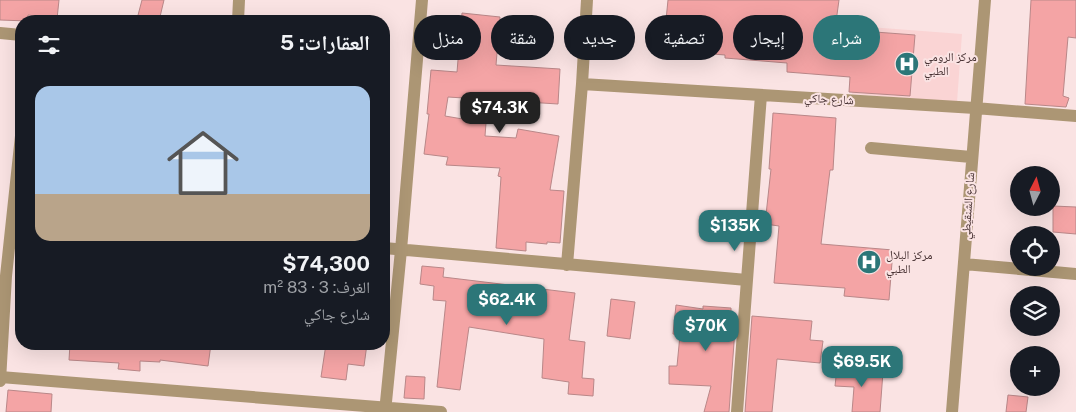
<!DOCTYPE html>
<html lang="ar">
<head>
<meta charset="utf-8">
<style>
  :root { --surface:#171b24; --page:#242831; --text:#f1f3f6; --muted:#9ea1a6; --accent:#2c7678 }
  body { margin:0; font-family:"Public Sans","Noto Naskh Arabic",sans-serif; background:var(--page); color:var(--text); direction:rtl; height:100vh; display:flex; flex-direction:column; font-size:19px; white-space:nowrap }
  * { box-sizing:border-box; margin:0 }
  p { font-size:16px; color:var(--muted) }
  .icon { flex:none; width:28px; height:28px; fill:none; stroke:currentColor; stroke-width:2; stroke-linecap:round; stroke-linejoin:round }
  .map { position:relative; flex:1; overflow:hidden; direction:ltr }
  .sheet { position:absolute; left:15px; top:15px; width:375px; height:335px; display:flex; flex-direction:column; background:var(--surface); border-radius:20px; box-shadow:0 5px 20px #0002; direction:rtl }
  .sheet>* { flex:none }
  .guide { position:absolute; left:405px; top:15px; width:475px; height:45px; direction:rtl; display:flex; gap:10px }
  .needle { width:32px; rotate:6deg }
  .buttons { position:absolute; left:1010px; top:166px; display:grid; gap:10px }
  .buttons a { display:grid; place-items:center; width:50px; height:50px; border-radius:50%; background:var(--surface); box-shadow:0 5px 20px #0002; font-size:25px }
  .price { position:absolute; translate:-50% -42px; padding:0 11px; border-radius:10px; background:var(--accent); color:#fff; font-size:16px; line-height:32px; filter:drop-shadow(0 1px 2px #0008) }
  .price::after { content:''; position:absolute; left:50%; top:30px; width:15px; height:11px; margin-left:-8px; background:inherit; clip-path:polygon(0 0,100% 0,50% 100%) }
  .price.selected { background:#222; color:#fff }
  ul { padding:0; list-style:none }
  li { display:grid; align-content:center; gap:10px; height:265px; padding:0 20px }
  li span { display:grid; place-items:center; height:155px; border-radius:15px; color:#555 }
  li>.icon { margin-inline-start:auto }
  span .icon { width:90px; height:90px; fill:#fffc; stroke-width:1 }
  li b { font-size:21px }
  h2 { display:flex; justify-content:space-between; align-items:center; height:60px; padding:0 20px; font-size:21px }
  .chip { padding:0 18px; border-radius:22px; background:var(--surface); box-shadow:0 5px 20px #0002; font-size:18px; line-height:45px }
  .chip.selected { background:var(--accent); color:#fff }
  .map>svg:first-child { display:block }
</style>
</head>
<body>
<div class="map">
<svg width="1076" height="412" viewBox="0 0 1076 412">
  <rect width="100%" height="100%" fill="#fae3e3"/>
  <path fill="#fad4d4" d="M856,26L962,34L957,102L852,94Z"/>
  <path fill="#f4a4a5" stroke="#b98788" d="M0,0H59L57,19L28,15V21L0,20Z
    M142,0H164L159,21H146L137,19Z
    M668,0H839L835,29L915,35L910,96L849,92L850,77L787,72V63L725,58V55L663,50Z
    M1031,0H1076V38L1068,37L1063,96L1069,98L1066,107L1025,104Z
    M462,13L500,17L496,65L560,69L558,104L448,97L445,116L486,123L485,136L516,138L518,129L559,136L550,190L564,191L560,243L547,242V244L526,242V251L496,248L501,177L498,176L500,168L446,165L448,157L424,154L429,114H427L431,70L457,72Z
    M773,113L836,118L833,170H830L821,244L893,250L889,300L844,296L845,288L774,283L779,226L765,224L771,169H769Z
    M1053,206L1076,207V234L1053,232Z
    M422,266L444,268L443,277L575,293L569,340L585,342L582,378L594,379L593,396L568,394L569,382L542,378L544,339L469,327L460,390L437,387L446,301L433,300L434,286L420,284Z
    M611,299L635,302L630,339L607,336Z
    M676,305L703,309V306L731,308V314L736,315L729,412H704L711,386L669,384V366H677L680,335L673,334Z
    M752,316L812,321L810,340L823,341L820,363L777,359L772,412H745Z
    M70,344H211L208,366L160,360V362L140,361V371L118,369L119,363L69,360Z
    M326,344H367L364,366L348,364L346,380L321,377Z
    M837,368L883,372L880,412H852L854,387L835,386Z
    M406,376L425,377L424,399L404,398Z
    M8,390L52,394L51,412H6Z
    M1008,395L1028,397L1026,412H1006Z"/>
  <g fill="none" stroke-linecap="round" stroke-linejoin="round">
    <path stroke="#ac9674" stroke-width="12" d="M238,21L239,0
      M0,33L21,35
      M582,84L975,108L1076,116
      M871,148L971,157
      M384,248L747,280
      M964,264L1076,274
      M567,265L582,84L587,0
      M0,377L441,412
      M0,381L6,276L21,136
      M385,412L401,250L422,0
      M737,412L761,95
      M952,412L985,0"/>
  </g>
  <defs>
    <g id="hospital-disc" transform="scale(1.25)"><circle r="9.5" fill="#2c7678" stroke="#fae3e3"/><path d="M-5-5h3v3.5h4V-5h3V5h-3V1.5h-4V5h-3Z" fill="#fff"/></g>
  </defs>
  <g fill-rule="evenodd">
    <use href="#hospital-disc" x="907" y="64"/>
    <use href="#hospital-disc" x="869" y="262"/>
  </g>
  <g text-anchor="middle" stroke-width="4" stroke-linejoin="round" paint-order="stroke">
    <g font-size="12" fill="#463132" stroke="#fae3e3" text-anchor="start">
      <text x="924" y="61">مركز الرومي<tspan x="924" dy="14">الطبي</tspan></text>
      <text x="886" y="259">مركز البلال<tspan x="886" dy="14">الطبي</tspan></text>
    </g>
    <g font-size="12" fill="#463132" stroke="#fae3e3">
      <text transform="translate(829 99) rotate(3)" y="4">شارع جاكي</text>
      <text transform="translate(968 206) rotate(-86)" y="4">شارع الشنقيطي</text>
    </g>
  </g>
</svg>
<div class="buttons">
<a><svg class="needle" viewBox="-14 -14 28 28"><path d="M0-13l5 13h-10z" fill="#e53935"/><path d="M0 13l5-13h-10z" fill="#9ea1a6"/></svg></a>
<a><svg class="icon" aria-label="locate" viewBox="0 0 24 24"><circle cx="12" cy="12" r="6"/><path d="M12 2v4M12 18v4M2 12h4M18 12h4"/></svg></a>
<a><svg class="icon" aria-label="layers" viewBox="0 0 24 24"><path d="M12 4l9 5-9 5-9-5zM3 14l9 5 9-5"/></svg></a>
<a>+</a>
</div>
<b class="price selected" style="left:500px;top:134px">$74.3K</b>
<b class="price" style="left:735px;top:252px">$135K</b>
<b class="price" style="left:507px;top:326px">$62.4K</b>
<b class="price" style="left:706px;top:352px">$70K</b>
<b class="price" style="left:862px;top:388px">$69.5K</b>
<div class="guide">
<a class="chip selected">شراء</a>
<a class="chip">إيجار</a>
<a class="chip">تصفية</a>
<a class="chip">جديد</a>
<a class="chip">شقة</a>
<a class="chip">منزل</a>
</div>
<section class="sheet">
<h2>العقارات: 5<svg class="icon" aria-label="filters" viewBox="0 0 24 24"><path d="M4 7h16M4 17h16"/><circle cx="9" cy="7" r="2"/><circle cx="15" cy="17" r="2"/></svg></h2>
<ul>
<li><span style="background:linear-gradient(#a9c7e8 70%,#b9a48a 0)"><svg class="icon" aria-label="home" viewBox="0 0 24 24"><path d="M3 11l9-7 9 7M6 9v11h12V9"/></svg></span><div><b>$74,300</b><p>الغرف: 3 · 83 m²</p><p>شارع جاكي</p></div></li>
</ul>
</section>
</div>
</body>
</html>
